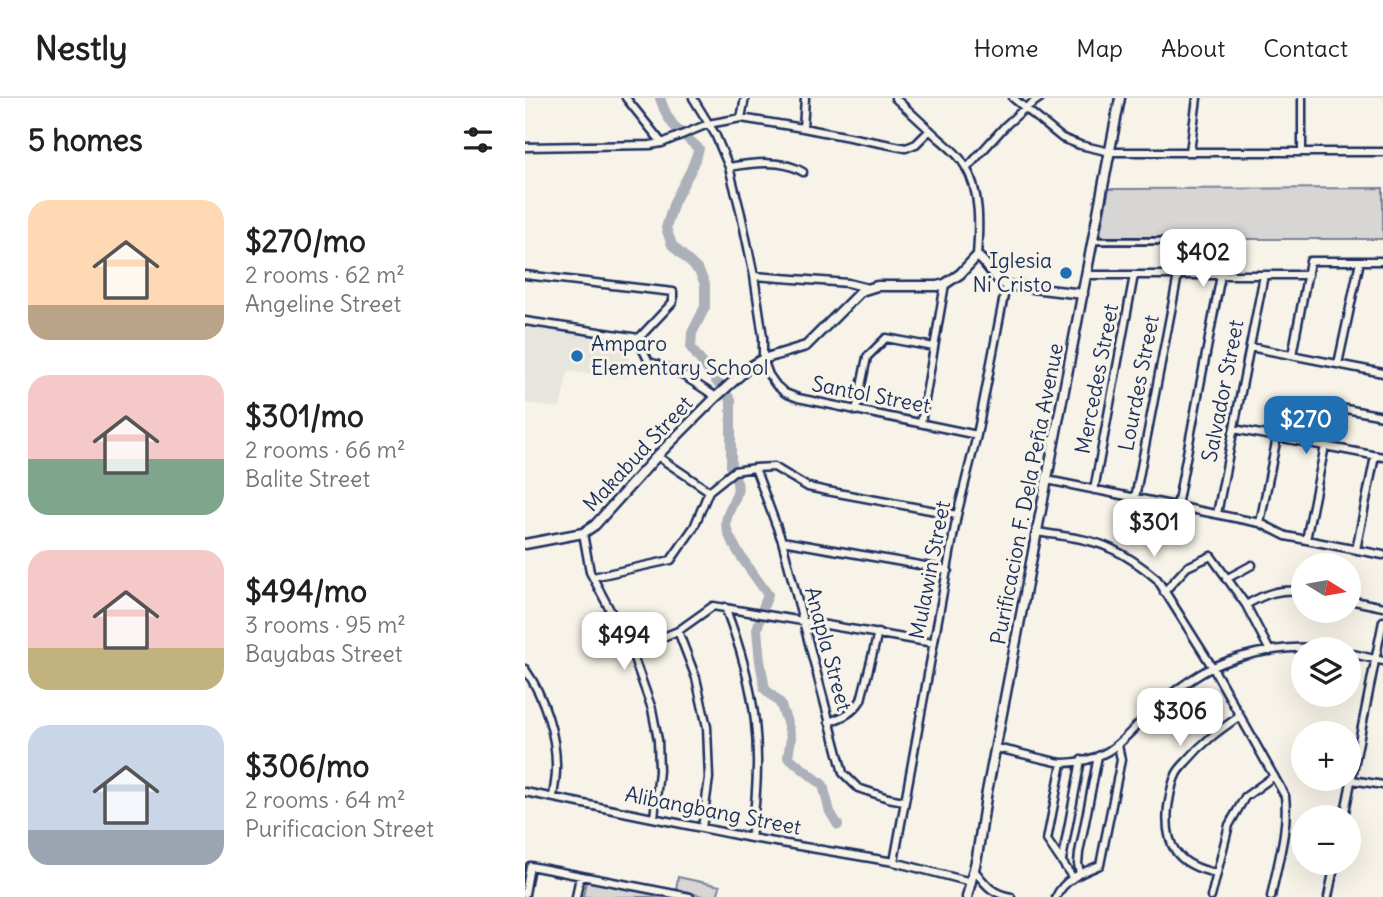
<!DOCTYPE html>
<html lang="en">
<head>
<meta charset="utf-8">
<style>
  :root { --surface:#fff; --page:#f6f6f6; --text:#202124; --muted:#757577; --line:#e0e0e0; --accent:#1f6fb2 }
  body { margin:0; font-family:Delius,sans-serif; background:var(--page); color:var(--text); height:100vh; display:flex; flex-direction:column; font-size:26px; white-space:nowrap }
  * { box-sizing:border-box; margin:0 }
  p { font-size:23px; color:var(--muted) }
  .icon { flex:none; width:38px; height:38px; fill:none; stroke:currentColor; stroke-width:2; stroke-linecap:round; stroke-linejoin:round }
  .map { position:relative; flex:1; overflow:hidden }
  .side { display:flex; flex-direction:column; background:var(--surface); width:525px }
  .side>* { flex:none }
  .needle { width:46px; rotate:101deg }
  .fabs { position:absolute; left:766px; top:455px; display:grid; gap:14px }
  .fabs a { display:grid; place-items:center; width:70px; height:70px; border-radius:50%; background:var(--surface); box-shadow:0 7px 28px #0002; font-size:35px }
  .price { position:absolute; translate:-50% -60px; padding:0 16px; border-radius:14px; background:#fff; color:#222; font-size:23px; line-height:46px; filter:drop-shadow(0 2px 4px #0008) }
  .price::after { content:''; position:absolute; left:50%; top:42px; width:21px; height:16px; margin-left:-10px; background:inherit; clip-path:polygon(0 0,100% 0,50% 100%) }
  .price.active { background:var(--accent); color:#fff }
  ul { padding:0; list-style:none }
  li { display:flex; align-items:center; gap:21px; height:175px; padding:0 28px }
  li span { display:grid; place-items:center; flex:none; width:196px; height:140px; border-radius:21px; color:#555 }
  li>.icon { margin-inline-start:auto }
  span .icon { width:84px; height:84px; fill:#fffc; stroke-width:1 }
  li b { font-size:30px }
  h2 { display:flex; justify-content:space-between; align-items:center; height:84px; padding:0 28px; font-size:30px }
  header { display:flex; align-items:center; gap:42px; box-sizing:border-box; height:98px; padding:0 35px; background:var(--surface); border-bottom:2px solid var(--line) }
  header strong { font-size:33px }
  nav { display:flex; gap:38px; margin-inline-start:auto; font-size:24px }
  main { display:flex; flex:1; min-height:0 }
  .map>svg:first-child { display:block }
</style>
</head>
<body>
<header>
<strong>Nestly</strong>
<nav><a>Home</a><a>Map</a><a>About</a><a>Contact</a></nav>
</header>
<main>
<section class="side">
<h2>5 homes<svg class="icon" aria-label="filters" viewBox="0 0 24 24"><path d="M4 7h16M4 17h16"/><circle cx="9" cy="7" r="2"/><circle cx="15" cy="17" r="2"/></svg></h2>
<ul>
<li><span style="background:linear-gradient(#ffd9b3 75%,#b9a48a 0)"><svg class="icon" aria-label="home" viewBox="0 0 24 24"><path d="M3 11l9-7 9 7M6 9v11h12V9"/></svg></span><div><b>$270/mo</b><p>2 rooms · 62 m²</p><p>Angeline Street</p></div></li>
<li><span style="background:linear-gradient(#f6c9c9 60%,#7fa58c 0)"><svg class="icon" aria-label="home" viewBox="0 0 24 24"><path d="M3 11l9-7 9 7M6 9v11h12V9"/></svg></span><div><b>$301/mo</b><p>2 rooms · 66 m²</p><p>Balite Street</p></div></li>
<li><span style="background:linear-gradient(#f6c9c9 70%,#c2b280 0)"><svg class="icon" aria-label="home" viewBox="0 0 24 24"><path d="M3 11l9-7 9 7M6 9v11h12V9"/></svg></span><div><b>$494/mo</b><p>3 rooms · 95 m²</p><p>Bayabas Street</p></div></li>
<li><span style="background:linear-gradient(#c9d6e8 75%,#9aa5b1 0)"><svg class="icon" aria-label="home" viewBox="0 0 24 24"><path d="M3 11l9-7 9 7M6 9v11h12V9"/></svg></span><div><b>$306/mo</b><p>2 rooms · 64 m²</p><p>Purificacion Street</p></div></li>
</ul>
</section>
<div class="map">
<svg width="858" height="799" viewBox="0 0 858 799">
  <rect width="100%" height="100%" fill="#f7f3e8"/>
  <filter id="ink" filterUnits="userSpaceOnUse"><feTurbulence type="fractalNoise" baseFrequency=".0143" numOctaves="2"/><feDisplacementMap in="SourceGraphic" scale="14" xChannelSelector="R" yChannelSelector="G"/><feConvolveMatrix kernelMatrix="1 2 1 2 8 2 1 2 1" color-interpolation-filters="sRGB"/></filter>
  <g filter="url(#ink)">
    <path fill="#e6e5de" d="M0,229L106,242L102,280L43,273L35,310L0,305Z"/>
    <path fill="#d7d6d4" stroke="#798299" stroke-width="2" d="M858,90V141H574L584,91Z
      M153,779L195,788L192,799H182L151,792Z
      M61,783L151,799H58Z"/>
    <g fill="none" stroke-linecap="round" stroke-linejoin="round">
      <path stroke="#acb0b9" stroke-width="10" d="M135,0C139,13 144,24 154,33
        M161,39L174,51L166,72L149,104L141,130L147,147L174,173L180,186V209L167,235L166,250L198,292
        M201,296L206,302V373
        M208,377C221,393 203,407 201,424C200,442 232,480 243,497L237,512
        M235,521L232,532L235,563L240,591L255,605L263,627L266,640L263,659L298,687L305,714L313,727"/>
      <g stroke="#1b2f5e" stroke-width="10">
        <path id="pedestrian" d="M569,143H654"/>
      </g>
      <g stroke="#1b2f5e" stroke-width="11">
        <path id="minor" d="M101,0L137,45
          M168,0L190,36L204,69L216,116L229,178L238,239V261L244,277L251,287L260,295L273,300L452,337
          M370,0C383,12 397,25 410,37C421,47 433,55 440,68C456,93 454,129 452,158
          M488,0L537,40L555,47L585,54H858
          M216,20L220,0
          M278,30L280,0
          M0,49L125,47L137,45L183,26L216,20L278,30L381,50L391,46L405,32
          M777,53V0
          M665,54L672,0
          M204,69C227,65 258,61 278,74
          M442,70L481,27L499,11L515,0
          M0,177L148,194V204L114,240
          M562,177H783
          M229,178L323,185L343,190
          M0,223L114,240L116,248L124,264C153,272 167,283 191,299
          M725,249L858,275
          M767,257L785,163H858
          M813,266L835,163
          M805,308L858,318
          M331,313L342,259L361,240L409,249
          M396,325L420,186
          M709,331L858,359
          M132,358L184,393
          M230,370L257,443L318,675L333,690L363,700L379,703
          M522,382L735,425L761,438L858,457
          M569,392L609,177
          M610,400L653,177
          M652,408L696,177
          M692,416L739,177
          M735,425L752,339
          M512,434C536,438 565,440 587,451C603,458 619,470 632,481L688,570L760,698C764,731 752,767 746,799
          M58,435L65,474L106,552L127,611L133,642L134,673L129,720
          M781,442L800,348
          M257,443L423,472
          M831,452L850,358
          M68,479L146,462L169,429L184,393L209,373L230,370L249,369L283,389L302,393L432,417
          M701,481L727,467
          M639,494L662,469L686,458L721,507L745,553
          M824,502L858,509
          M721,507C741,495 754,491 779,493
          M200,509C232,592 239,652 226,740
          M153,533L171,580L182,629L184,680L177,730
          M106,552L153,533L188,508L408,545
          M824,555L858,563
          M0,571C19,598 32,638 31,672C31,681 29,690 28,699
          M304,624C318,619 328,615 336,602L353,535
          M471,650C486,653 502,657 518,661C524,662 532,665 538,665C591,664 601,634 635,605C651,592 670,578 688,569C721,554 768,546 804,551
          M537,665L522,742L548,780
          M827,682L858,687
          M0,694L226,740L369,764L446,784
          M819,719L858,523
          M537,762L556,662
          M369,764L432,417L452,337L481,187
          M449,772C461,787 466,795 486,799
          M555,775L553,766L554,755L573,658
          M691,775C652,767 639,748 643,709C645,698 646,687 651,677C653,672 657,668 661,664C678,644 693,633 715,618
          M0,796L5,768L165,799
          M51,799L55,778
          M531,799C539,781 558,774 575,767L596,662L593,647
          M686,799L704,727L720,699L749,678
          M803,799L810,765"/>
      </g>
      <g stroke="#1b2f5e" stroke-width="13">
        <path id="tertiary" d="M0,446L58,435L70,427L132,358L191,299L223,270L238,261L281,248L336,193L352,188H412L420,186L435,176L452,158C464,166 468,181 481,187L558,196
          M442,799L452,759L461,699L595,0"/>
      </g>
      <use href="#pedestrian" stroke="#f7f3e8" stroke-width="4.5"/>
      <use href="#minor" stroke="#f7f3e8" stroke-width="6"/>
      <use href="#tertiary" stroke="#f7f3e8" stroke-width="8"/>
    </g>
  </g>
  <g fill="#1f6fb2" stroke="#f7f3e8" stroke-width="2.5">
    <circle cx="541" cy="175" r="7"/>
    <circle cx="52" cy="258" r="7"/>
  </g>
  <g text-anchor="middle" stroke-width="6" stroke-linejoin="round" paint-order="stroke">
    <g font-size="21" fill="#1b2f5e" stroke="#f7f3e8" text-anchor="end">
      <text x="527" y="170">Iglesia<tspan x="527" dy="24">Ni Cristo</tspan></text>
      <text x="66" y="253" text-anchor="start">Amparo<tspan x="66" dy="24">Elementary School</tspan></text>
    </g>
    <g font-size="21" fill="#1b2f5e" stroke="#f7f3e8">
      <text transform="translate(572 281) rotate(-79)" y="7">Mercedes Street</text>
      <text transform="translate(614 285) rotate(-79)" y="7">Lourdes Street</text>
      <text transform="translate(698 293) rotate(-79)" y="7">Salvador Street</text>
      <text transform="translate(346 297) rotate(11)" y="7">Santol Street</text>
      <text transform="translate(113 356) rotate(-47)" y="7">Makabud Street</text>
      <text transform="translate(502 396) rotate(-79)" y="7">Purificacion F. Dela Peña Avenue</text>
      <text transform="translate(405 472) rotate(-79)" y="7">Mulawin Street</text>
      <text transform="translate(303 551) rotate(75)" y="7">Anapla Street</text>
      <text transform="translate(188 713) rotate(11)" y="7">Alibangbang Street</text>
    </g>
  </g>
</svg>
<div class="fabs">
<a><svg class="needle" viewBox="-14 -14 28 28"><path d="M0-13l5 13h-10z" fill="#e53935"/><path d="M0 13l5-13h-10z" fill="#757577"/></svg></a>
<a><svg class="icon" aria-label="layers" viewBox="0 0 24 24"><path d="M12 4l9 5-9 5-9-5zM3 14l9 5 9-5"/></svg></a>
<a>+</a>
<a>−</a>
</div>
<b class="price" style="left:678px;top:191px">$402</b>
<b class="price active" style="left:781px;top:358px">$270</b>
<b class="price" style="left:629px;top:461px">$301</b>
<b class="price" style="left:99px;top:574px">$494</b>
<b class="price" style="left:655px;top:650px">$306</b>
</div>
</main>
</body>
</html>
